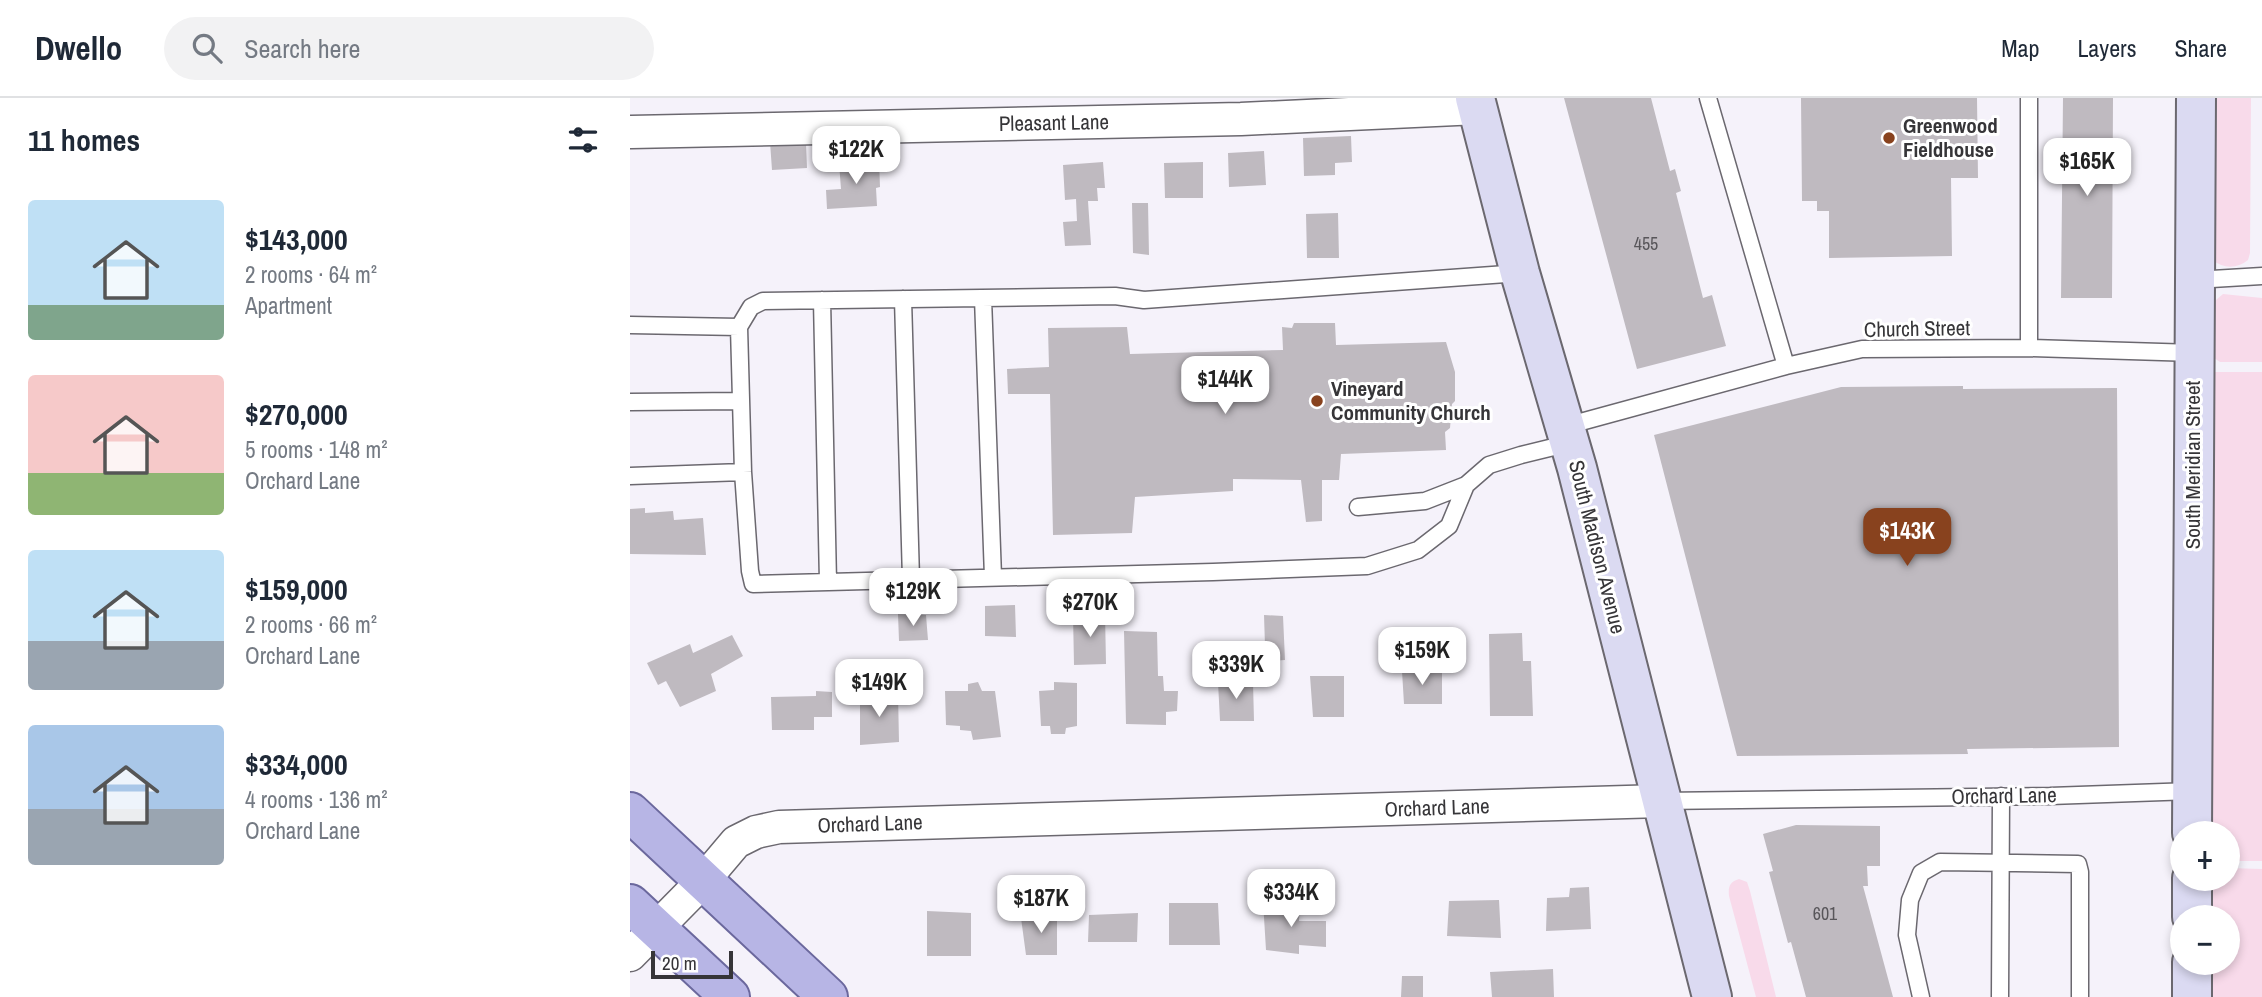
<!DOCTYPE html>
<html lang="en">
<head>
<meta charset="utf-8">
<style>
  :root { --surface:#fff; --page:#f2f2f3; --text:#1f2937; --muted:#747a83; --line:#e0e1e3; --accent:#88421e }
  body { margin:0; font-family:"Archivo Narrow",sans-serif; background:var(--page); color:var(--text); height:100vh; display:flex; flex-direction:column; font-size:26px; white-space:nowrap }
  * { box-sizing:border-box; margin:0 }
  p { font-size:23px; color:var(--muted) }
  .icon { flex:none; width:38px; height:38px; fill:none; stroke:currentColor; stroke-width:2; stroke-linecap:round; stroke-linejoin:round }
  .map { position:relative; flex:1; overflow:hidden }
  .details { display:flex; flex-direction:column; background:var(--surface); width:630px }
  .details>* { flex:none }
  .fabs { position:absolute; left:1540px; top:723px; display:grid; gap:14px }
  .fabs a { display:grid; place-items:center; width:70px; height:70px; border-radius:50%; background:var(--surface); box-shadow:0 4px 10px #0003; font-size:35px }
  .scale { position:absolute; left:21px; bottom:18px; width:82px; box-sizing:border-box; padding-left:7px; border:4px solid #363538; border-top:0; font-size:19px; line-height:24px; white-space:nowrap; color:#363538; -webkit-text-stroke:5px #fff; paint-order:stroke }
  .price { position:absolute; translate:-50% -60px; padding:0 16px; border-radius:14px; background:#fff; color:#222; font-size:23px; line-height:46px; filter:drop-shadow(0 2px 4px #0008) }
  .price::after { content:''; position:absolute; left:50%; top:42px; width:21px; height:16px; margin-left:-10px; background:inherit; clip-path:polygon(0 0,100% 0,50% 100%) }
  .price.current { background:var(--accent); color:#fff }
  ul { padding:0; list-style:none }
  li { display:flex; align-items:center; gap:21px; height:175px; padding:0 28px }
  li span { display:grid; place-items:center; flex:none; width:196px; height:140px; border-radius:7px; color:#555 }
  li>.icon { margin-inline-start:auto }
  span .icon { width:84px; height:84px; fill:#fffc; stroke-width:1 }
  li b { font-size:30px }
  h2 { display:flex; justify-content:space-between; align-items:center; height:84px; padding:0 28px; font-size:30px }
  header { display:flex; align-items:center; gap:42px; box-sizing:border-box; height:98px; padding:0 35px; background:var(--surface); border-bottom:2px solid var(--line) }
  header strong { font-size:33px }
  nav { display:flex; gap:38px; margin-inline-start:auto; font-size:24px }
  .search { width:490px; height:63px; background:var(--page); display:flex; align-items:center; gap:18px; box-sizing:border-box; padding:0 24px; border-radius:38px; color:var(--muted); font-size:26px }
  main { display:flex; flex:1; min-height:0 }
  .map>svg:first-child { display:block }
</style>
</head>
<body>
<header>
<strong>Dwello</strong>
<div class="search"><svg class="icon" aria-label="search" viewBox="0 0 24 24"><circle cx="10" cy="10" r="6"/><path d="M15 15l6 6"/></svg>Search here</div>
<nav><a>Map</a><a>Layers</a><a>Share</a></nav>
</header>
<main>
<section class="details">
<h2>11 homes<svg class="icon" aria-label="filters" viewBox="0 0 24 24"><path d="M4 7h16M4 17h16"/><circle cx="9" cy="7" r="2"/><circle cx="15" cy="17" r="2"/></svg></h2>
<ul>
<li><span style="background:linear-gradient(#bfe0f5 75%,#7fa58c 0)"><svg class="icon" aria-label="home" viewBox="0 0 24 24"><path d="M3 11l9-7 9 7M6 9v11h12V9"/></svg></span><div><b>$143,000</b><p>2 rooms · 64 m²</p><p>Apartment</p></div></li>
<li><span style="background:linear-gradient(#f6c9c9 70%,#8fb573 0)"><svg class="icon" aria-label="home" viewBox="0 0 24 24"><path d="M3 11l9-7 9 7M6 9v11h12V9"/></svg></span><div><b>$270,000</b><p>5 rooms · 148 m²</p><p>Orchard Lane</p></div></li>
<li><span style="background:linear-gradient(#bfe0f5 65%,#9aa5b1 0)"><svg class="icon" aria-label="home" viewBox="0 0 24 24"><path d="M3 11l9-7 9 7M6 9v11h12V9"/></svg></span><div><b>$159,000</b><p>2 rooms · 66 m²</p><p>Orchard Lane</p></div></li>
<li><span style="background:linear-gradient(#a9c7e8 60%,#9aa5b1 0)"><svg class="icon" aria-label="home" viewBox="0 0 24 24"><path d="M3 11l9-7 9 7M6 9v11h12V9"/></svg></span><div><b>$334,000</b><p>4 rooms · 136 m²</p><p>Orchard Lane</p></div></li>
</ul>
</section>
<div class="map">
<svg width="1632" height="899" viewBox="0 0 1632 899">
  <rect width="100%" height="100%" fill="#f5f2fa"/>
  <path fill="#f8daea" d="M1576,0H1621L1620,155L1618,162C1607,171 1593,171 1583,162Z
    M1593,196L1632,200V264H1590L1584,260L1581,255L1579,208Z
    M1582,274H1632V763H1598V735H1573Z
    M1598,770L1632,771V899H1575L1574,865L1598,864V819H1574V781L1598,780Z
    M1109,781L1117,784L1120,793L1146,899H1126L1099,798C1098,788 1100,784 1109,781Z"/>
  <path fill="#bfbac0" d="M934,0H1021L1040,73L1045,71L1051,93L1046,95L1073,200L1082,197L1096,248L1007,271Z
    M1171,0H1347L1348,80H1321L1322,158L1199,160V113H1187V103H1172Z
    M1433,0H1483L1482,200H1431Z
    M721,38L722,64L705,65V77L674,78L673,40Z
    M140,44L176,45L177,70L142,72Z
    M634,53L636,87L599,89L598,55Z
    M249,62L250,89L246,90L247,108L197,111L196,92L211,91L209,65Z
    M473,64L475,90H467L468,103H458L461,147L435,148L433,124L447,123L446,101L435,102L433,67Z
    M573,64V100H535L534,65Z
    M502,105H518L519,157L503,155Z
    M708,115L709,160H677L676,116Z
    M664,225H705L706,247L816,244L825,274V303L822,306L820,330L815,334L816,352L711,356L709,382H692V423L676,424L671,382L603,381V393L505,399L502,435L423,437L420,296H378L377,271L419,269L418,230L497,229L500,256L653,252L652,229L662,230Z
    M1333,288V291L1487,290L1489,649L1337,651L1338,656L1107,658L1024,337L1211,289Z
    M15,410V415L43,413L44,422L73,420L76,457L0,456V411Z
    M385,507L386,539L355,538V508Z
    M475,515L476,566L444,567L443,516Z
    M268,516L296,517L298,542L269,543Z
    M634,517L653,518L655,562L625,564V550L635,548Z
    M494,533L527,534L528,578H533L534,593H548L547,613L536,614V627L496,626Z
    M892,535L893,563H901L903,618H860L859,536Z
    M102,537L113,558L81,576L86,593L50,609L36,583L28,587L17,565L60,546L63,555Z
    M772,573H812V606H774Z
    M680,578H714V619H683Z
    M348,584L352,593H365L371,639L343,642L341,633L330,632V628L316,627L315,593H338V586Z
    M424,584L447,585V628L436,630L435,636H421L420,628H411L409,593L424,592Z
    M588,584H623L624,623H590Z
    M186,593L202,594V619H184V632H142L141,599L186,598Z
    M268,595L269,644L230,647V596Z
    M1166,727L1250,728V768H1237L1238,788H1233L1263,899H1176L1161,844L1158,845L1139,774L1143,773L1133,736Z
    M959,789L961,831L916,833L917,800L939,799L940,790Z
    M647,802L646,809L670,808L669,823H696V849L669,847V856L636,852L633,803Z
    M869,802L871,840L817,838L819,803Z
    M539,805H588L590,847H539Z
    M416,812H427V857H396L391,820L417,821Z
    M297,813L341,815V858H297Z
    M508,815L507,844H458L459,817Z
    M923,871L924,899H862L860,874Z
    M772,878H793V899H771Z"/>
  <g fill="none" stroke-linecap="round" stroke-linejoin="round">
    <g stroke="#6b686f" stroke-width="19">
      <path id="service" d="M1078,0L1156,268
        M1399,0V250
        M1565,182L1632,178
        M353,200L363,479
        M273,201L281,481
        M192,202L198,484
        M0,227L109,229L121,209L133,203L485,198L514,202L890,175
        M109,229L113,374L120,473L123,486L583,474L737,468L788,452L819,428L836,387L859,367L891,357L940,345
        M0,304L111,303
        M936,328L1156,268L1232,251L1399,250L1564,255
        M0,378L113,374
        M728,409L795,403L836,387
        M1031,703L1420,698L1562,693
        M1291,899L1277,837L1280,802L1291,775L1310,764L1448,766L1450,774V899
        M1370,899L1371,698"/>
    </g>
    <g stroke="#6b686f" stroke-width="35">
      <path id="minor" d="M1,34L611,21L848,10
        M0,857L73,783L106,744L126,734L149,729L1031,703"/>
    </g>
    <g stroke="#6b686f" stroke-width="42">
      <path id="secondary" d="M845,0L890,175L947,370L1082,899
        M1562,735L1566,0
        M1562,819V780
        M1562,899V864"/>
    </g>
    <g stroke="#6b689d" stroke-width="42">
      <path id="primary" d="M0,714L198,899
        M0,806L100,899"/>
    </g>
    <use href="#service" stroke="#fff" stroke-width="16"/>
    <use href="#minor" stroke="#fff" stroke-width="32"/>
    <use href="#secondary" stroke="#dbdaf2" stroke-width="38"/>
    <use href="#primary" stroke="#b7b5e5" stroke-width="38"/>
  </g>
  <g fill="#88421e" stroke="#fff" stroke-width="2.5">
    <circle cx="1259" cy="40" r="7"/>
    <circle cx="687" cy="303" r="7"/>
  </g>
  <g text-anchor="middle" stroke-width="6" stroke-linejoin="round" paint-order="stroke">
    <g font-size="18" fill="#58565a">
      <text x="1016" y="152">455</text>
      <text x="1195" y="822">601</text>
    </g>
    <g font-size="21" fill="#363538" stroke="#fff">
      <text transform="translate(424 25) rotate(-1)" y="7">Pleasant Lane</text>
      <text transform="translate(1287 231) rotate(-1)" y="7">Church Street</text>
      <text transform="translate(1563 367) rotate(-90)" y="7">South Meridian Street</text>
      <text transform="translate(967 449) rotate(76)" y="7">South Madison Avenue</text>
      <text transform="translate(1374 698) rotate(-1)" y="7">Orchard Lane</text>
      <text transform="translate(807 710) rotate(-2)" y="7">Orchard Lane</text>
      <text transform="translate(240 726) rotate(-2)" y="7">Orchard Lane</text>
    </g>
    <g font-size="21" font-weight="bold" fill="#363538" stroke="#fff" text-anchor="start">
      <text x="1273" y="35">Greenwood<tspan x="1273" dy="24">Fieldhouse</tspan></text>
      <text x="701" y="298">Vineyard<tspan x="701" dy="24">Community Church</tspan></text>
    </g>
  </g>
</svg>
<div class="fabs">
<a>+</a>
<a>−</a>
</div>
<div class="scale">20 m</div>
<b class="price" style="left:226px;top:88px">$122K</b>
<b class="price" style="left:1457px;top:100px">$165K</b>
<b class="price" style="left:595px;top:318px">$144K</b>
<b class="price current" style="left:1277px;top:470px">$143K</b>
<b class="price" style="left:283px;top:530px">$129K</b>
<b class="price" style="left:460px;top:541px">$270K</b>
<b class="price" style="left:792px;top:589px">$159K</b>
<b class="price" style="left:606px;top:603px">$339K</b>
<b class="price" style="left:249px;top:621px">$149K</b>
<b class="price" style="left:661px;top:831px">$334K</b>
<b class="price" style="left:411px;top:837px">$187K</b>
</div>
</main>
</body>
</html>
